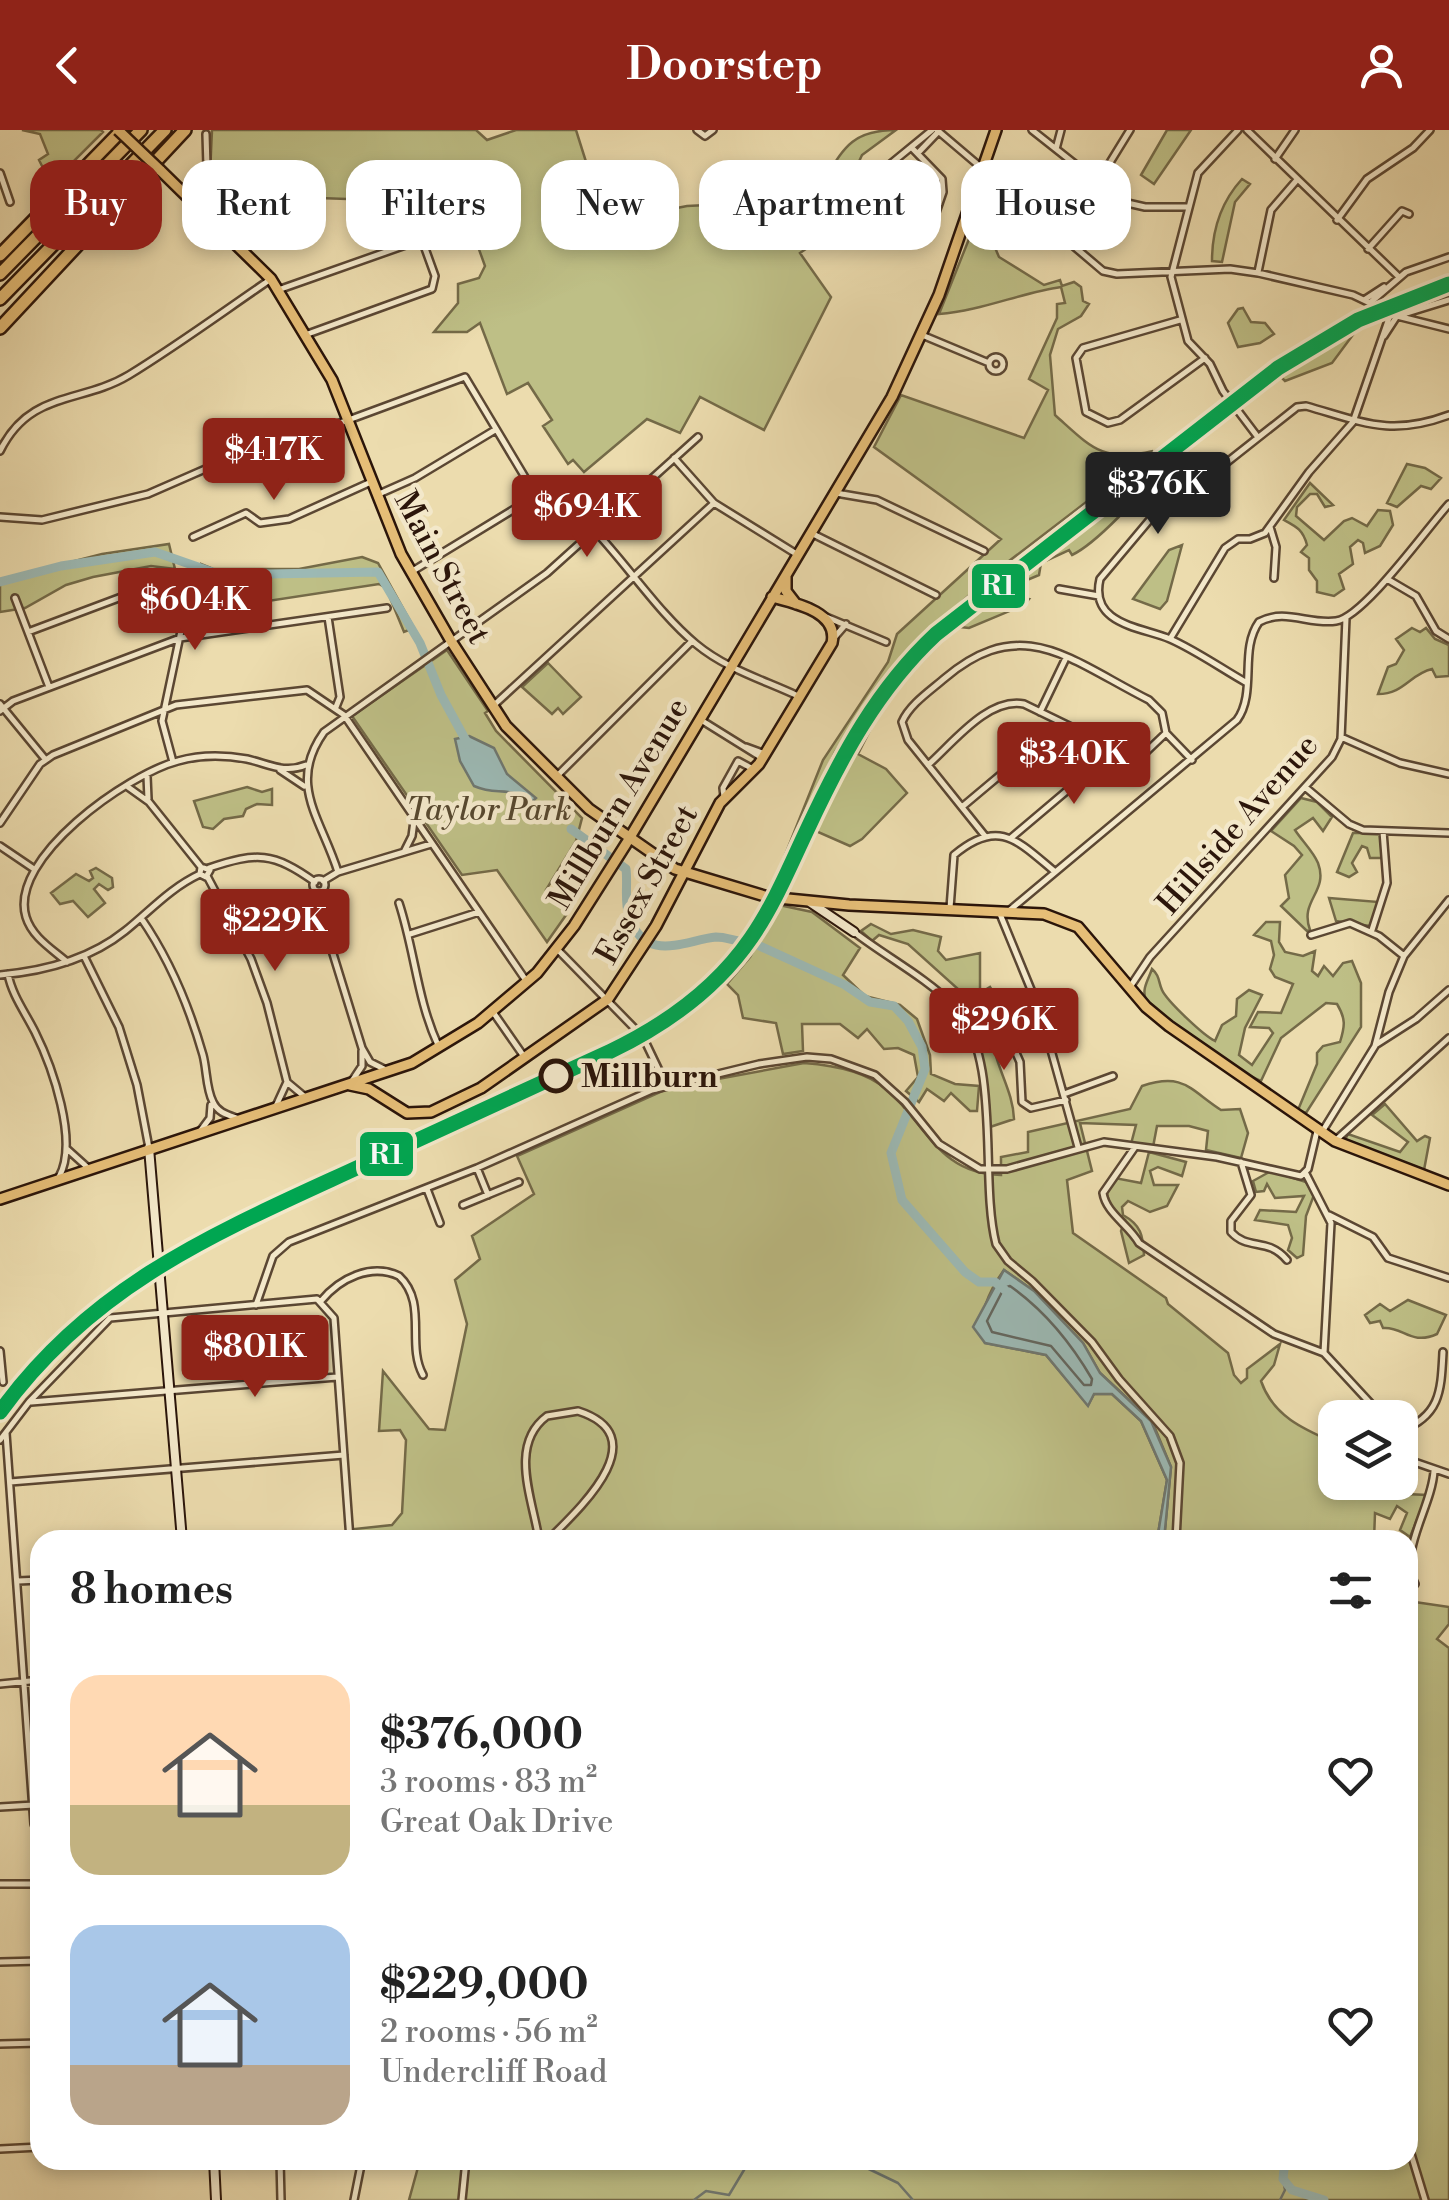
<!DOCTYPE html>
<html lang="en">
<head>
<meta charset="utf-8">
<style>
  :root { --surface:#fff; --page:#f2f2f2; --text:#222; --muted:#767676; --accent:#8f2418 }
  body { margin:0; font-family:"Libre Bodoni",serif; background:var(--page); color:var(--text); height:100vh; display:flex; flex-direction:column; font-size:38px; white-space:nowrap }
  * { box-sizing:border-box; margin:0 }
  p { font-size:32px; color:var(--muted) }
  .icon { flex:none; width:55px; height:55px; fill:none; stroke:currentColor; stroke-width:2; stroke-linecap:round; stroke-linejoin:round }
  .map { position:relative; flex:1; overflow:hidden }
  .drawer { position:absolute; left:30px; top:1400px; width:1388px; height:640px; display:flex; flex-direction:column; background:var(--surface); border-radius:30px; box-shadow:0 5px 15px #0003 }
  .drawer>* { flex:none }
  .guide { position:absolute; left:30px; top:30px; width:1390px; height:90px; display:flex; gap:20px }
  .controls { position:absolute; left:1318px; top:1270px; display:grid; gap:20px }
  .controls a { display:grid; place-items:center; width:100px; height:100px; border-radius:20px; background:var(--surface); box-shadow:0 5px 15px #0003; font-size:50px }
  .price { position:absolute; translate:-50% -85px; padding:0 22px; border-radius:10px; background:var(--accent); color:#fff; font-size:32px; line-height:65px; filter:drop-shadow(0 2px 5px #0008) }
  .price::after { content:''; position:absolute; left:50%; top:60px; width:30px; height:22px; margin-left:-15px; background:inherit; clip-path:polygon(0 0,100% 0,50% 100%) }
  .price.active { background:#222; color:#fff }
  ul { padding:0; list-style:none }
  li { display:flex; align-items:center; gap:30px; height:250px; padding:0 40px }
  li span { display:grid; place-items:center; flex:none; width:280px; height:200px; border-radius:30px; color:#555 }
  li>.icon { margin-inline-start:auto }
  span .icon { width:120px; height:120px; fill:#fffc; stroke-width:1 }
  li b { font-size:42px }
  h2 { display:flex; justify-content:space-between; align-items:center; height:120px; padding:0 40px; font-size:42px }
  .chip { padding:0 35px; border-radius:30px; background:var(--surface); box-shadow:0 5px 15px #0003; font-size:35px; line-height:90px }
  .chip.active { background:var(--accent); color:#fff }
  header { display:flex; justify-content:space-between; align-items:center; height:130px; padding:0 40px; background:var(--accent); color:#fff; font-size:45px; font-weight:600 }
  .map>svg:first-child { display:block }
</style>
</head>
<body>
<header><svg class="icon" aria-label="back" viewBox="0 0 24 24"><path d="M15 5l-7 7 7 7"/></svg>Doorstep<svg class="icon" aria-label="person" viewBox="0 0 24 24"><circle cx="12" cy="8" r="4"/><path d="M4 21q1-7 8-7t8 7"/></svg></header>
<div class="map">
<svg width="1449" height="2070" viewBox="0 0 1449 2070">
  <rect width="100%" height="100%" fill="#ecdcae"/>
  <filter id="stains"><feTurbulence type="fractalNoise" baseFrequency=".002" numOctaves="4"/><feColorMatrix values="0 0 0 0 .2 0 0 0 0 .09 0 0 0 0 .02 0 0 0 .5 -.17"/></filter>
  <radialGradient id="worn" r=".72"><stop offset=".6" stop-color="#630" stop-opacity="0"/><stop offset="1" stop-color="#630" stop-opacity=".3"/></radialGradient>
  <path fill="#bebf86" stroke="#746a48" stroke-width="2.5" d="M22,0H101L103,2L51,54L39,30L48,24L40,4Z
    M212,0H476L487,10L516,0H576L605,92L687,76L771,72L819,59C842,22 848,0 896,0L862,25L849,53L853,63L899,86L895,96L850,73L832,88L838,97L800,123L831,167L764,300L700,267L680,303L647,289L584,342L573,330L568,334L543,296L552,290L528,253L507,264L480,193L467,202H434L458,173V154L479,148L485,136L472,100L488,86L478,47L442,57L439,46L406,50L403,41L374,48L347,69L234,65V48L210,45Z
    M1167,0H1191L1154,54L1141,45Z
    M1242,49L1250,54L1235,72L1222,132L1212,131C1212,98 1221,72 1242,49Z
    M973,99L998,105L1003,100L1010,104L996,120L999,127L1044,155L1060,150L1062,156L1074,152L1081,157L1083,171L1089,174L1081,186L1058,199L1050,225L1055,285C1091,317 1102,333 1153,321L996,441L905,523L835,622L773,755L823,630L888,532L897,504L1001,409L874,317L901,265L1024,308L1048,260L1029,249L1057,188V174L1065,173L1061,157C1020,163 981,181 939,184Z
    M1243,178L1251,192L1265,193L1274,204L1260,213L1238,217L1228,193L1238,179Z
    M1358,198L1332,233L1285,251L1280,246L1305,225Z
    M1407,334L1425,338L1441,348L1431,359L1421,356L1397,377L1387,373Z
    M1152,342C1148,362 1093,415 1072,425L1069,420L1041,433L1039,445L1027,450L1018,460L1019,467L1029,469L1024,475L969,498L951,496Z
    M1310,353L1333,375L1325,377L1317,364H1310L1297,377L1296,386L1324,410L1344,391L1352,388L1367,396L1378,380L1390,381L1393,395L1380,416L1365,423L1363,413L1358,410L1350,417L1353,434L1339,444L1344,459L1334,466L1317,462V451L1309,440V428L1301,422L1307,415C1303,400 1297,397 1284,390Z
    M169,414L175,439L151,436L93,447L66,455L25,478L0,482V450L102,424Z
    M1182,415L1167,471L1160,479L1133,469L1169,420Z
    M362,427L378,433L414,498L404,502L386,458L379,454L255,473L229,454L199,444L201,434L213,439H299Z
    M1412,498L1420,502L1426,498L1435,509L1449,515V546L1436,547L1432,539C1410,544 1404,564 1378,564L1388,537L1396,534L1404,520L1396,509Z
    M447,520L488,581L485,583L496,601L582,688L576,711L546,760L571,778L547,812L497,740L462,745L352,586Z
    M548,533L581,567L563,584L558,578L552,584L522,557Z
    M895,551L858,624L886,639L907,663L862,709L850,716L816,701L798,726L854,612Z
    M247,657L262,662L272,659V675L257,674L246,679L243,686L224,689L213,699L203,697L194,671Z
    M1301,668L1317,672L1332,687L1323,701L1313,688L1295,700C1302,711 1313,721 1318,733C1329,762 1299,770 1310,800L1307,801L1281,776L1289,768L1285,745L1302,725L1294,716L1271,701Z
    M1353,703H1380L1382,728H1370L1367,718L1362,716L1352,733L1357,742L1349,747L1337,742Z
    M96,738L112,748L113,757L108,760L99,754L94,759L105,773L88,787L73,771L60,774L51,763L76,744L89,751L93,748L90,741Z
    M1329,768L1379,772L1370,796L1336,791Z
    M779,775L812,782L860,818L843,845L865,866L900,875L917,889L930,925L931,944L955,954L979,956L977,981H970L951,963L944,971L927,959L919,972L906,961L918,947L914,925L898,918L884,919L867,899L858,908L840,894H802L803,921L783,924L776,893L743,888L738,865L727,854L750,827Z
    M1266,792H1280L1279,812L1285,822L1303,826L1315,821L1312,841L1318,846L1324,836L1333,846L1343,833L1352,831L1361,853V897L1306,983L1298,980L1317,934V923L1323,916L1340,912C1345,896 1346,889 1337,874L1326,873L1281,908L1261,951C1232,939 1163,896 1146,869C1141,860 1149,848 1152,839C1160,846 1158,851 1162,860C1167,871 1203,905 1215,911L1222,895L1236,886L1237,869L1249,860L1262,865L1245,898L1239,925L1252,935L1273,903L1269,898L1250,897L1258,882L1281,883L1293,854L1275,847L1270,839L1274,825L1271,811L1254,805Z
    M871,794L891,804L913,800L941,807L938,821L946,830L980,823V863L990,857L998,870L981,881L982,889L991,888L996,901L992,904C994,936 1013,959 1014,989L990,997C987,954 982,918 962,879L968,868L908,814L879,805L872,811L861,801Z
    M804,933C831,935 864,940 886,959C927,994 938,1044 1001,1045V1027L1028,1022V1002L1130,979L1142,956C1184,942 1190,960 1221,980L1240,979L1248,1003L1241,1028L1206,1020L1208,1001L1189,996H1157L1153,1017L1131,1014L1136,995L1080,993L1092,1041L1067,1050L1073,1103L1166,1168L1168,1174L1228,1223L1234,1245L1241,1253L1247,1248V1239L1280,1214L1274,1235L1261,1251C1273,1286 1303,1299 1335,1313V1352L1380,1353L1405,1364L1427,1365L1410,1407L1400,1400L1407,1383L1397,1376L1390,1389L1375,1383L1374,1410H1164L1171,1337L1152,1291L1100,1243L1083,1213L1034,1161L1004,1140C990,1159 975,1190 985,1213L1046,1225L1088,1275L1094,1264H1112L1141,1291L1167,1350L1157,1410H355L354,1399L392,1395L402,1383L406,1310L400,1300L379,1301L383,1241L429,1299L445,1300L467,1194L455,1150L480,1129L472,1106L534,1064L517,1026L669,958Z
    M1385,974L1417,1011L1425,1006L1430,1008L1424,1040L1345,1010L1348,1004L1400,1022L1408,1012L1372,985Z
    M1149,1022L1186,1032L1182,1046L1158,1037L1150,1041L1154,1055H1178L1167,1076L1150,1082L1128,1071L1122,1077L1123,1085C1141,1095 1143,1105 1144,1125L1129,1133L1121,1101L1125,1090L1111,1079L1106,1060L1115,1048L1141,1053Z
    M1271,1041L1306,1052L1314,1065L1306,1086L1303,1125L1297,1128L1288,1120L1292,1108L1288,1095L1255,1090L1260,1080L1296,1082L1304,1066L1275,1068L1267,1054L1264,1061L1256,1062L1253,1051Z
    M1408,1170L1446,1185L1437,1204C1411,1216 1403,1196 1383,1198L1380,1191L1370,1193L1365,1185L1380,1174L1390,1181Z
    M1408,1471L1449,1477V1494L1437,1509L1449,1518V2070H409L420,2030H1408Z"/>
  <path fill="#9cb9b4" stroke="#6f7770" stroke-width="2.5" d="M469,606L494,618L507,644L536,668L532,672C504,654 499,667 474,656L460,631L455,609Z
    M1004,1140L1034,1161L1083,1213L1100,1243L1151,1291L1171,1337L1164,1410H1157L1167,1350L1141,1291L1112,1264H1094L1088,1276L1046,1225L985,1213L973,1197Z"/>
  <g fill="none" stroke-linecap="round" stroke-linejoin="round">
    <path stroke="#64675f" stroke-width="2.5" d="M1010,1156C1044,1180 1071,1213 1092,1249L1091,1255H1084L1051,1216L992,1202L987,1191L1004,1158Z"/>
    <path stroke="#6f7770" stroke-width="2.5" d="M791,2030H801
      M850,2030L898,2053L913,2070
      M694,2070L706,2061L729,2065L750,2030
      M1280,2070L1285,2060L1283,2049"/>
    <path stroke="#9cb9b4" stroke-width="9" d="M0,452L61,436L155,422L221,445L378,442L420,513L441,565L470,618
      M571,699L626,739C628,754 624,771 629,786C645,835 685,810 716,807C725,807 732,810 739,811
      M751,812L845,855L870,872L894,876L908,891L922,917L925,939L891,1023L902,1070L965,1142L979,1152H995L1005,1160
      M1285,2030L1283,2049L1292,2060L1324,2070"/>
    <g stroke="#5b4733" stroke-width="10">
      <path id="minor" d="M697,0L705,6L713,0
        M937,0L1103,141L1117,144L1230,139L1258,143L1353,165L1397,186L1449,199
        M1032,0L1123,72L1145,77H1188
        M1238,0L1198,43L1171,147L1188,211L1210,234L1223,261L1257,306
        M1247,0L1399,147
        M913,19L942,49L943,62L932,94
        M1056,19L1061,0
        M918,23L939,1
        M1275,29L1295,0
        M868,40L939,74
        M0,43L10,72
        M881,46L888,36L932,0
        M1098,52L1130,0
        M201,78L207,37L206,4
        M1337,90L1367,49L1413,18L1430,0
        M1368,119L1402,81L1409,84
        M1258,142L1271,80L1296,51
        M278,160L485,87
        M1364,170L1384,157
        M1371,172L1406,142L1449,127
        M1400,185L1449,170
        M1180,190L1083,218L1076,228L1086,282L1108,293L1120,290L1205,228
        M305,205L432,159L435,146L422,110
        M922,205L989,233
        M1384,206L1397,186
        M989 234a7 7 0 1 1 14 0a7 7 0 1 1-14 0Z
        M0,321C30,260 81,274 129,245C178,215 224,181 271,149
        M674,328L714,373L798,425
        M836,363L877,370L984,421
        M379,364L415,348L495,300
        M0,387L42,390L148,364L251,319L343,292L465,247L535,364
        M1270,397L1276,417L1274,448
        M811,403L936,465
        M193,407L246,383L260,393L289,389L371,352
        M411,442L547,359C604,395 645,472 696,514C726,539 764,550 798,566
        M1387,449L1416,466L1436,501L1449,509
        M1059,459L1099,466
        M15,468L49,557
        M824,486L886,512
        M328,487L340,567L336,577
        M28,502L180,445L192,449L162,591L173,632
        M833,509L846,494
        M1170,509L1225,418L1238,409H1250L1265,403L1309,342L1353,292L1390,185
        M1247,553C1222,539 1197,521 1170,509C1142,497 1089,495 1100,449L1163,374L1202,352L1297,277L1306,276C1363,292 1390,307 1449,285
        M0,574L45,629
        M493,576L714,373
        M0,581L13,571L180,508L387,478
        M1040,582L1065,530
        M701,590L762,628
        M1341,607L1400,633L1449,644
        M746,617L765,624
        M928,635C953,613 988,567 1024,574L1131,626L1145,623L1166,603
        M280,640L304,656
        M558,645L692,511
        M147,646L148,669
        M128,657L149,672L201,737
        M1305,657L1349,694L1363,700L1449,703
        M724,667L723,658L738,631L753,639
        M962,677L1061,594
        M0,693L40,634L53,625L176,575L307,560L344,585L527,852
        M985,706L908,610L902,592C910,574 930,561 945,548C1023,482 1071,531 1149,570L1162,583L1166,603L1192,630
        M1011,708L1115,620
        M0,716L34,739
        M404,722L412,706L414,691
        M209,738C257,722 273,722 315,752
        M338,742C321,688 287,654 324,602L547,443L698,307
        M207,746L251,829L267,873L287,952L305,967
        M313 755a6 6 0 1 1 12 0a6 6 0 1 1-12 0Z
        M323,751L338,742L431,714
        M320,761L322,788L362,918L370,932L386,940
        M399,773C415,822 417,869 438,915
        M950,778L954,725C998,688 1017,710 1054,741
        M1010,780L1237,590C1257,562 1239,520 1259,492C1285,478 1309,495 1336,491C1364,487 1427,398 1449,374
        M1000,784L1041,884L1078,1017
        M141,788C170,830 189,876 203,925C207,940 206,959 213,972C218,983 228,985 239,989
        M1372,800L1387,753L1383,701
        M854,802C885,826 925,847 953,875C1003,925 979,1047 996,1114L1008,1131L1032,1151L1092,1212L1119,1249L1170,1306L1180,1333L1176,1410
        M410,804L479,782
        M1311,805L1350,793L1379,806L1404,826
        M557,819L643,907L666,955
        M84,826L119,897L137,955L149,1018
        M67,832C52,819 32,807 26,787C8,728 128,644 178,631C199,625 225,625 247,629C269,634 284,644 306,635
        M8,844C12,865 25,882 35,902C52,936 79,1012 59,1047
        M0,845C45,841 89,830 125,801C150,781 170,758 200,744L201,737L210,740L206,747L200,744
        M1130,857L1150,827L1332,627L1341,609L1346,488
        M493,882L525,928
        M1041,884L1005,898L1020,932L1022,972L1031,978L1066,970
        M1377,914L1416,889L1449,860
        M352,951L362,936V921
        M1064,964L1113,946
        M276,976L287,952
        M201,1000L210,988L211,975
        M1322,1002L1375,916L1389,862L1404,826L1449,770
        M1337,1009L1449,908
        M1135,1017L1103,1063C1106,1083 1129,1095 1139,1113L1274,1204L1324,1223
        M67,1019L87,1037
        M1241,1032L1251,1065L1231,1091V1102C1248,1121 1268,1107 1287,1130
        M477,1038L488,1065
        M1306,1044L1331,1093L1324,1223L1384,1288
        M427,1059L440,1093
        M463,1075L519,1052
        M1329,1085L1373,1107L1388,1128L1449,1148
        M321,1171C340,1148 371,1133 399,1146C428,1173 406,1214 423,1245
        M256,1175L273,1126L289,1112L477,1038L652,960L759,934L807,927L831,929L875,945L905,972L939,1014L980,1039H1007L1104,1012L1217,1027L1301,1046L1308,1039L1317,1001
        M0,1221L3,1252
        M31,1272L337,1247
        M1400,1301C1441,1286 1441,1260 1443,1222
        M6,1303L34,1694L40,1708
        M0,1310L29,1272L110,1188L317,1169L334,1188L350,1410
        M1400,1327L1449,1344
        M10,1352L344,1325
        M539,1410C533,1370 508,1315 547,1286L578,1281C659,1307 577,1381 548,1410
        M18,1451L40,1450
        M1415,1454C1398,1421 1432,1377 1434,1341
        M0,1554L40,1550
        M0,1677L34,1675
        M0,1754H40
        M0,1832L40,1831
        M0,1914L40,1913
        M1408,2014L1425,2070
        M0,2019L40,2017
        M280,2030L281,2070
        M354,2070L362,2030
        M462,2070L466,2030"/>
    </g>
    <g stroke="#2b150a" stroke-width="12">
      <path id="secondary" d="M811,773L854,802
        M149,1018L182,1410
        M214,2030L216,2070"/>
    </g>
    <g stroke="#2b150a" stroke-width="14">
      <path id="primary" d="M160,40L271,149L332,250L401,424L451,511L506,596L589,679L675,739L768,767L849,775L1044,784L1078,797L1146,877L1169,896L1335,1011L1449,1055
        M786,446V461L796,474
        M350,955L369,959L407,983L431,982L481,958L608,869L656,796L720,673L759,634L832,513C839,482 795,473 772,467
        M0,1069L412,933L478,893L537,843L574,796L626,714L892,267L939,165L996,0"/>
    </g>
    <g stroke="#2b150a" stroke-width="16">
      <path id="motorway" d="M0,125L122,0
        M0,144L141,0
        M0,169L165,0
        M0,198L185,0"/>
    </g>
    <use href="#minor" stroke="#f3e8ca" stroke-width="5"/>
    <use href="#secondary" stroke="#f3e8ca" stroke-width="8"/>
    <use href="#primary" stroke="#e6be77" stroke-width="9"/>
    <use href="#motorway" stroke="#e6be77" stroke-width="11"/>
    <g stroke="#2b150a" stroke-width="14" stroke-linecap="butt">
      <path id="primary-bridge" d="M118,0L160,40"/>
    </g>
    <use href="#primary-bridge" stroke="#e6be77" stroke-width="9"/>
    <g stroke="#f3e8ca" stroke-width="22">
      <path id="rail-1" d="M0,1282C94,1152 220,1101 361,1036C444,998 527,959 611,921C667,894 716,859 751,808C774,775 790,736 807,700C841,627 877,559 936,504L1278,238L1358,190L1449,154"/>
    </g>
    <use href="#rail-1" stroke="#00a651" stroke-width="15"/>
  </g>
  <circle fill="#f3e8ca" stroke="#2b150a" stroke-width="5" cx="556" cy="946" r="15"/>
  <g text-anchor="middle" stroke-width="9" stroke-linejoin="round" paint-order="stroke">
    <g font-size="32" fill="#2b150a" stroke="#f3e8ca">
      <text transform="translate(443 437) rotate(62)" y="11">Main Street</text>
      <text transform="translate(618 673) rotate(-59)" y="11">Millburn Avenue</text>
      <text transform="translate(1237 694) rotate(-49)" y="11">Hillside Avenue</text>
      <text transform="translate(646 754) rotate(-61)" y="11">Essex Street</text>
    </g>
    <g font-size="32" font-style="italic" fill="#57482f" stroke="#f3e8ca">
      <text x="489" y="690">Taylor Park</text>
    </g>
    <g font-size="32" font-weight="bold" fill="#2b150a" stroke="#f3e8ca" text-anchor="start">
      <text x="581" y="957">Millburn</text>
    </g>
  </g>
  <g stroke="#f3e8ca" stroke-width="4">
    <rect x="970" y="432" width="57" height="48" rx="10" fill="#00a651"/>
    <rect x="358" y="1000" width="57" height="48" rx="10" fill="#00a651"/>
  </g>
  <g font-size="28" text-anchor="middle" font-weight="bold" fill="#fff">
    <text x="998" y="465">R1</text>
    <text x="386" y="1034">R1</text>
  </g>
  <rect width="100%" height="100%" filter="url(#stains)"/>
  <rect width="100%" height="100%" fill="url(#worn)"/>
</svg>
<div class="controls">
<a><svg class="icon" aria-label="layers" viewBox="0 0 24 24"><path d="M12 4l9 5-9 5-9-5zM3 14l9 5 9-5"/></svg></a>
</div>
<b class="price" style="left:274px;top:373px">$417K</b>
<b class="price active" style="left:1158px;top:407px">$376K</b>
<b class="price" style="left:587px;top:430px">$694K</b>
<b class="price" style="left:195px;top:523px">$604K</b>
<b class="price" style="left:1074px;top:677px">$340K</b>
<b class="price" style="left:275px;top:844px">$229K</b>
<b class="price" style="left:1004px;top:943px">$296K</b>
<b class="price" style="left:255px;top:1270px">$801K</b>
<div class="guide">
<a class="chip active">Buy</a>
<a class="chip">Rent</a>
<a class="chip">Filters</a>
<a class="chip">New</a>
<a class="chip">Apartment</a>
<a class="chip">House</a>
</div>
<section class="drawer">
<h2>8 homes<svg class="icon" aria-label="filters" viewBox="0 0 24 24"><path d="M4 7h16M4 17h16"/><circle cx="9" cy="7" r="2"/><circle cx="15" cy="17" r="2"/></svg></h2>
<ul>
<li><span style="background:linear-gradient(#ffd9b3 65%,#c2b280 0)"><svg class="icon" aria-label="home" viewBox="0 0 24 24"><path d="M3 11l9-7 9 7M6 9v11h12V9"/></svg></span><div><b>$376,000</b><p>3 rooms · 83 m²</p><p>Great Oak Drive</p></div><svg class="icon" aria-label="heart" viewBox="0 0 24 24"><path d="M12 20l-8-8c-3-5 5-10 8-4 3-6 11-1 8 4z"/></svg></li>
<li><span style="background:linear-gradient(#a9c7e8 70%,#b9a48a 0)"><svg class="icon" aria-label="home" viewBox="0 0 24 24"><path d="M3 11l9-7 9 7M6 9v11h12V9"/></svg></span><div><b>$229,000</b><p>2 rooms · 56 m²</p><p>Undercliff Road</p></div><svg class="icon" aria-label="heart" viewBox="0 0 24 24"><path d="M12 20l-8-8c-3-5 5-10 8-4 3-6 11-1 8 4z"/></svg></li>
</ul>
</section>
</div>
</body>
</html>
